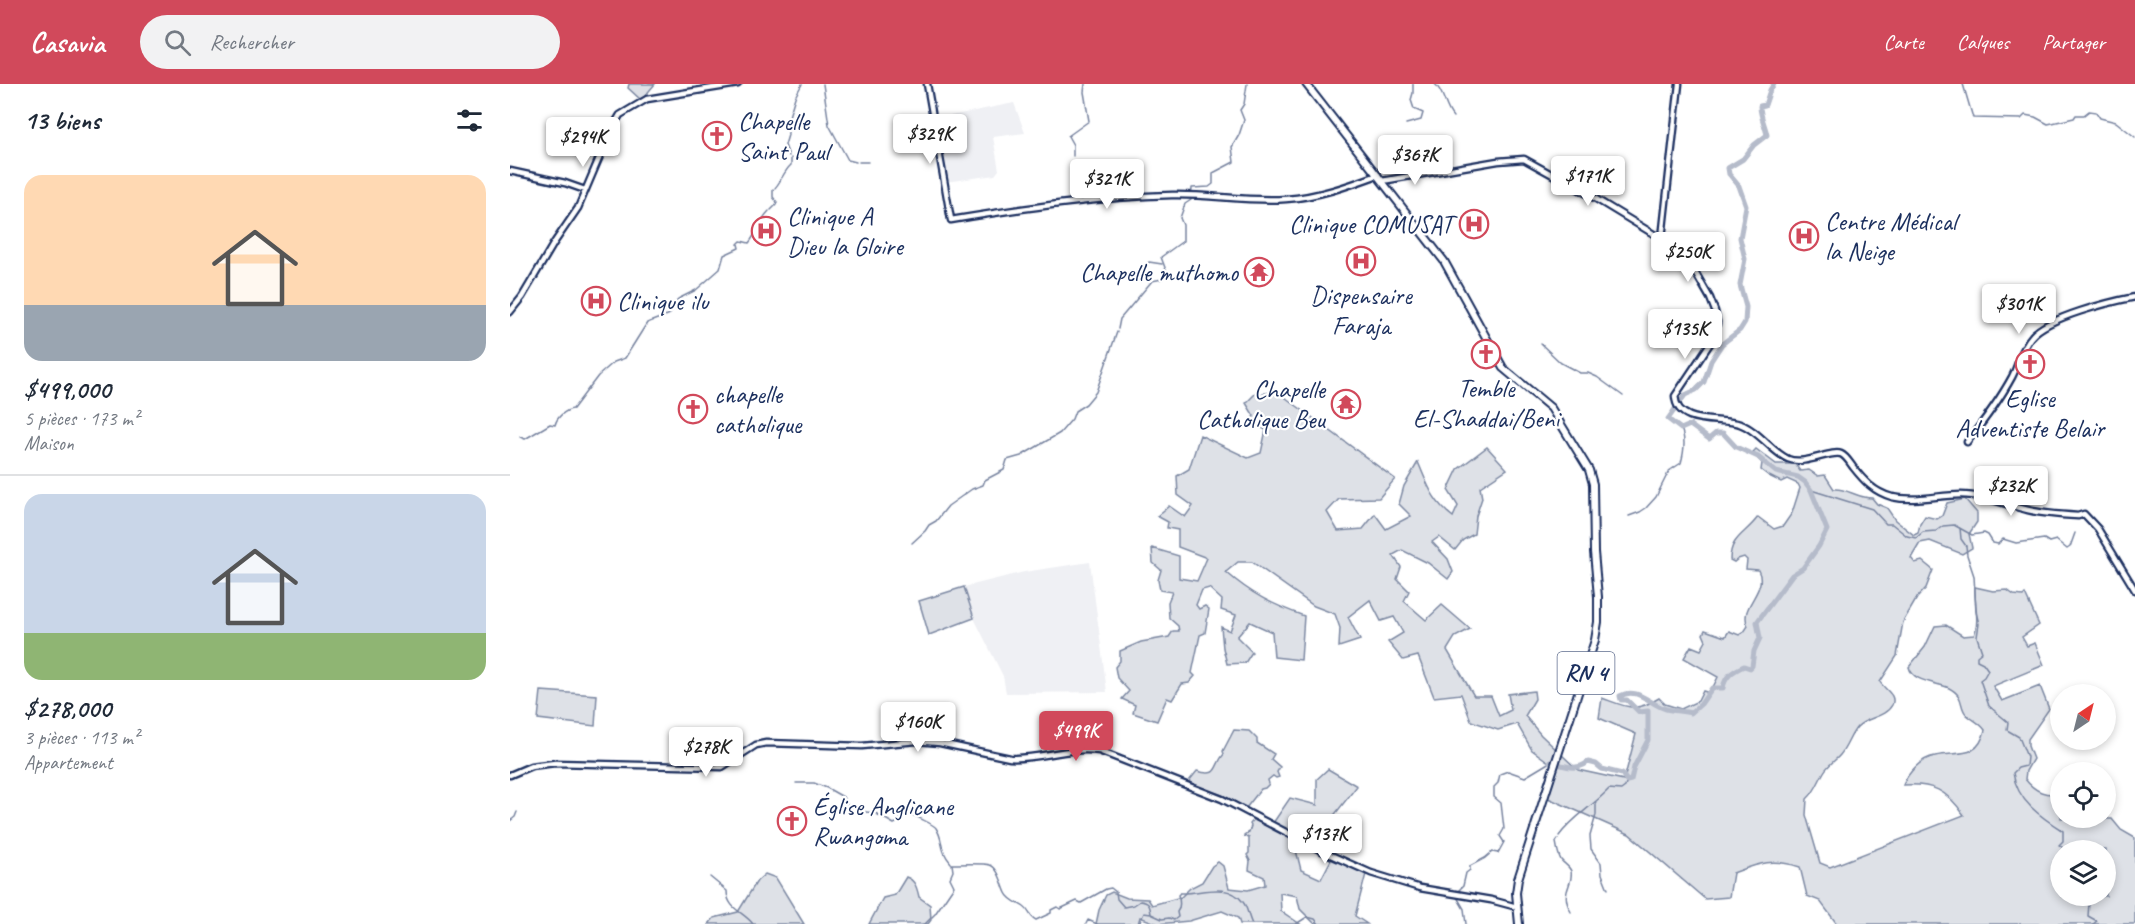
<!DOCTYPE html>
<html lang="fr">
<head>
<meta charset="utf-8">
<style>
  :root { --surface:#fff; --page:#f2f2f3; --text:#1f2937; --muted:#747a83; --line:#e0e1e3; --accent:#d1495b }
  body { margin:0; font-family:Caveat,sans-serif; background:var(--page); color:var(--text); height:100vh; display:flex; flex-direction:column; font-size:22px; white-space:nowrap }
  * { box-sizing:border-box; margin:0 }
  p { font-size:20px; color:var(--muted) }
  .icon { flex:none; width:33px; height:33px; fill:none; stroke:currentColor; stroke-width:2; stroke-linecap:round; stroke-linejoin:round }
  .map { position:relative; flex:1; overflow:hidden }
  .details { display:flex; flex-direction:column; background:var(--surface); width:510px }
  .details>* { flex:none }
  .needle { width:39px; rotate:35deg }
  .fabs { position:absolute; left:1540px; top:600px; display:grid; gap:12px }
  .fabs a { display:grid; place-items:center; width:66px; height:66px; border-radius:50%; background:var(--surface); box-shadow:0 3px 9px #0003; font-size:30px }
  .price { position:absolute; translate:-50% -51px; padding:0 14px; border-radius:6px; background:#fff; color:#222; font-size:20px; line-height:39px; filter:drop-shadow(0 2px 3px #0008) }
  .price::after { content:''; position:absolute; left:50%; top:36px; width:18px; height:14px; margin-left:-9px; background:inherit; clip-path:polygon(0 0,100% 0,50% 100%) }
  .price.selected { background:var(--accent); color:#fff }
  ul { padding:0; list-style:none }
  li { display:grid; align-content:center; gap:12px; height:318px; padding:0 24px }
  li+li { border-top:2px solid var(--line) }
  li span { display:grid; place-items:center; height:186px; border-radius:18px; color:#555 }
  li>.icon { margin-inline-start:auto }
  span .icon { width:108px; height:108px; fill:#fffc; stroke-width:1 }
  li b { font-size:26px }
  h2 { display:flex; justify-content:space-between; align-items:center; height:72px; padding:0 24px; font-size:26px }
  header { display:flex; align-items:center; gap:36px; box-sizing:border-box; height:84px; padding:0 30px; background:var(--accent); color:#fff }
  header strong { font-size:28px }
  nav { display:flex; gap:33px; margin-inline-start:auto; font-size:21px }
  .search { width:420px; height:54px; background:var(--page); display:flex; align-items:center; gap:15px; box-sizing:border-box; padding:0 21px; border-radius:33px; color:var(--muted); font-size:22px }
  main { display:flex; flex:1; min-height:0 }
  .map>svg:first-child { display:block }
</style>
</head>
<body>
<header>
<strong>Casavia</strong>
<div class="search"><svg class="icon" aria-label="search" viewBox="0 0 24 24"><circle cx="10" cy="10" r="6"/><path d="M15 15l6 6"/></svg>Rechercher</div>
<nav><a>Carte</a><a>Calques</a><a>Partager</a></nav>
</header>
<main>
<section class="details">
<h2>13 biens<svg class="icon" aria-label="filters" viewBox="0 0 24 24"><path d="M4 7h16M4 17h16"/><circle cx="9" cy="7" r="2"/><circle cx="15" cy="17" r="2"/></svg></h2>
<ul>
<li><span style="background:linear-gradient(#ffd9b3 70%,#9aa5b1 0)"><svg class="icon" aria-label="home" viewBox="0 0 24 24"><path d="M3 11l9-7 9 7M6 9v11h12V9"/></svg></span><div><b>$499,000</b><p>5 pièces · 173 m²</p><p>Maison</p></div></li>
<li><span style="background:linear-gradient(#c9d6e8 75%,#8fb573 0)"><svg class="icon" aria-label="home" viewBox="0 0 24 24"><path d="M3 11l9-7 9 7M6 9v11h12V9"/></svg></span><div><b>$278,000</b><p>3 pièces · 113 m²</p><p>Appartement</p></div></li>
</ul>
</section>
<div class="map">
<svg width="1625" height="840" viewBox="0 0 1625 840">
  <rect width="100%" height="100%" fill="#fff"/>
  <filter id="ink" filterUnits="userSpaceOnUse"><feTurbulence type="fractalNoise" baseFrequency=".0167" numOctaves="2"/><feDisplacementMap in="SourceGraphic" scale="12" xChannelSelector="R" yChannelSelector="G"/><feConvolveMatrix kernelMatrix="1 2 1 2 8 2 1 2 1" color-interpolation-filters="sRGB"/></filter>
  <g filter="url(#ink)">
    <path fill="#eff0f4" d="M504,19L515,49L483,53L489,86L485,91L435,98L425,35Z
      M580,478L597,608L496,609L493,592L464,534L454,503L514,488Z"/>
    <path fill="#dee1e7" stroke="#7c88a2" stroke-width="1.5" fill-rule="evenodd" d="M119,0H145L134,13L130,15L118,4Z
      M768,308L885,395L869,414L829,415L817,428L828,447L853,445L865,430L876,445L901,432L889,420L894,402L908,378C918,401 922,417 943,433L948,422L938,406L948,385L977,363L997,385L970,403L972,414L966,432L964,450L953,456L945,466L929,453L922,458L938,475L943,488L938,495L918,479L892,466L883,471L891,483L887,495L899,507L894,517L916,536L932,521L960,545L945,553L937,566L964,612H981L989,632L1001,626L998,610L1024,607L1025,615L1015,632L1031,651L1068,686L1114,696L1126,650L1089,634L1092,614C1117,623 1125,629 1149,614L1155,620L1171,625L1188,617L1193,607L1200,609L1208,593L1174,574L1181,562L1191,566L1196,557L1193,550L1195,546L1215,553L1219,547L1229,551L1234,548L1238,542C1228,522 1259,507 1248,486L1236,485L1237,476L1234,473L1228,475L1224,478L1220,476C1220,453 1236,450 1248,433L1264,445L1273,442L1282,429L1290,404L1288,400L1277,395L1271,398L1259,392L1251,386L1252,379L1246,373L1243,368L1246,365L1266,380H1285L1290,387L1299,386L1308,392L1315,391L1324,405C1337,404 1347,414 1362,414L1367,420L1377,424L1385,436L1404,451L1408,449L1410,440L1415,432L1427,435L1432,432L1437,419L1455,415L1467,429V438L1459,450L1462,464L1452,470L1420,457L1410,459L1401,474L1405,479L1412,477L1423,486L1416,504L1407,514L1393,538L1387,572L1370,598C1374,605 1387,611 1382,621C1375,634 1356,633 1347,643C1340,651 1337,663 1330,671C1325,677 1318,681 1314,688C1308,698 1306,707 1297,715L1296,731L1310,779L1320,783L1454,731C1437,706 1422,699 1393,701C1398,689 1411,674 1425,672C1448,667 1468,676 1475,646C1470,639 1464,637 1457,631C1448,622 1456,613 1439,604C1427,598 1403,599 1399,583L1415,563L1425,542L1436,541L1453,552L1464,551C1470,537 1464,518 1465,503L1483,507L1497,506L1504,511L1513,512L1515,510L1529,541L1512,553L1517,562L1525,559L1534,581L1483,602L1492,617L1530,602L1539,625L1518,655V662L1523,675L1516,687L1515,695C1525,708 1536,712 1551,709V734L1602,735L1611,746L1625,754V840H1327L1310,817L1297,812L1290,783C1261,774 1250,779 1223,789L1219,813L1195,815L1119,750L1038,714L1047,684L1022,666L1007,640L988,646L961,637L951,610L924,613L908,572L893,576L878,558L893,549L884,533L871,537L860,516L838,533L850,556L829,563L830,544L825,530L804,522L742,478H728L716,488C741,510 763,521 794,532L791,576L764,573L762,548L740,538L727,553L742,568L735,579L717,580L713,564L711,543L720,547L726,531L711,526L712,516L699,504L692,506L686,521L689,525L695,522L699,525L695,549L690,551L682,589L685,592L679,599L672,600L662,616L657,614L647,637L623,629L625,621L612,615L619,607L607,594L605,583L610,577V567L631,558L659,553L663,547H669L668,542L659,534L658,518L662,508L650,506L648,496L651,486L643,479L642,464L669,472V494L687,497L697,474L668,463V446L657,444L658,438L647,432L659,422L675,433L683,422L668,411L667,392L679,385L690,351L738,374L751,369L756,346L740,338L744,332L736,319L745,310ZM1551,766H1596V812H1551Z
      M454,503L464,534L419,551L409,517Z
      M31,607L87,611L85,642L28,635Z
      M724,646L739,647L747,655V659L764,670L761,675L770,683L767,688L769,693L766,694L763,692L758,696L759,700L755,704L751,705L736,724L712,711L682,701L679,697L687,687C710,694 703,682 714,670L713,667Z
      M818,685L847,702L819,738L791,752L785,762L791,786L811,795L822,774L856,790L845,832L857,840H805L790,825L787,812L770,809L771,827L790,840H730L728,834L712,827L679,837L648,840L630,833L628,840H586L589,826L596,811L602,808L617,814L638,815L642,821L671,813L680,804L692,798L702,782L708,778L713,782L719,804L738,806L755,801L754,793L739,786L740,777L737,771L739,769V754L734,752L739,748L741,742L740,740L745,734L761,742L780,714L807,721V695Z
      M255,790L266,794L294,840H199L204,834L228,828L247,797Z
      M396,793C405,796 407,804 409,813L420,821L421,836L418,840H359L373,814L385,811Z"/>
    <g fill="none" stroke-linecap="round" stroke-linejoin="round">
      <path stroke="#77839f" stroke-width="1.5" d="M313,0L319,41L338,76L346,78
        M925,0C935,9 934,23 943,33
        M1453,0L1463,34L1511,35L1515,31L1525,33L1538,40L1564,34L1566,31H1574L1579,27L1586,28L1590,34L1606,38L1625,53
        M896,40L911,36L913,29L904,25L901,16L903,9V0
        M279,72L275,61L278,51L277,39L285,13L292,0
        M563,72V61L558,52L579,37L574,8L575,0
        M349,78H358
        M261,126L266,121L267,118L263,113V106C271,99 273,88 281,81V74
        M630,187L639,178L652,180
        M608,245L610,235L642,197L652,195L657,189L651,173L673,157V141L670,134L675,120L681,116L682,104L699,103L703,100V89L724,78L722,63L729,51L734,36L730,26L734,20L737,0
        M1031,260L1051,279L1070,289H1078L1087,293L1113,312
        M10,353L15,355L40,340L45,341C47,333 55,326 63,325L88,292L104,278L115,274L137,239L160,230L168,215L186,206L210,185L214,171L229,164L228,160L231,157L239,159C247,149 249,137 259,127
        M1301,406L1362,425L1376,440H1382L1397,452L1406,454L1413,448L1426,447L1433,442L1444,441L1462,451L1474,449L1478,451L1483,459L1488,460L1493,455L1506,459L1534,455L1539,458L1546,456L1557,465L1560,463L1565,449
        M1119,432L1130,428L1136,424L1146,413L1159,387L1171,379C1174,368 1176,355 1171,345
        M1450,444L1451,455L1456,462L1457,471L1464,492L1466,528L1469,540L1467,553L1472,568L1467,572V576L1473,579L1478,586L1474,593L1470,596L1479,622L1498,638L1497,646L1509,653L1517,673L1516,682L1508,684L1503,689C1507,717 1531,733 1553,747V757L1549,761L1556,766
        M402,459L415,447L419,441L426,437L438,422L462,405L473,401L475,396L494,386L497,376L511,372L550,349L562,335L565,327L576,320L586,308L607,248
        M286,699H304L317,704L333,713L337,720L347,727L365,729L384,740L388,738L394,731L401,730C406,733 424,740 426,744C434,756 429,766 441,779
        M1086,719V731L1080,752L1081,765L1091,779L1092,790L1098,805
        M0,737L5,733L7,728
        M1049,752C1063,733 1083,722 1099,705L1111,706L1115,703L1117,697
        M1048,755L1046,758C1047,764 1048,771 1051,776C1054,780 1059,782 1061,787C1064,802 1049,806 1061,828
        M1559,766L1562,764L1568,766
        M200,793L217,807C217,825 234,828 243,840
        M947,808L953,802L956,789L960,786V782L975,774L982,768L988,769L994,758L990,752L994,745L991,719L984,713V703L988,699L990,690L998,687L1015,693L1040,678
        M1576,812L1575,816L1579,819L1578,832L1587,837L1583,840
        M947,813L954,825L956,840
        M415,840L425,830L444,802L440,794L443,787L442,780C447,780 476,779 480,781C489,784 492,801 496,809C499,816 508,819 514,823C520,827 519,833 526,836L541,829V826L547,823L550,825L567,817L571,819L596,805L601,804L606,808L607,815L614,823L624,821L630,817C639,818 640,821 641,830L652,835L659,834L664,836L668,833L667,828C671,823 670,817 668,811L670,809C691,810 717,797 733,818C738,824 738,833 742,840
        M576,840L578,836L587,840
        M629,840L634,829L641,830
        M786,840L797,833L805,835L809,840"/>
      <path stroke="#b5bbca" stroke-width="5" d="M1040,678C1054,681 1066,688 1078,678L1086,680L1092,685L1112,690L1117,697L1121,696L1124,683L1138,656V627L1129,628L1117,616H1111L1110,612C1128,602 1140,621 1156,625C1164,627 1173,627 1181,629L1191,620L1202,604H1213C1215,592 1223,587 1234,582L1240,584L1242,582L1244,567L1250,554L1247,538L1282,491L1293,484L1309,462L1317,446L1301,406L1295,398L1288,393L1266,388L1248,373L1226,363L1213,349H1206L1199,355L1180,341L1171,345L1158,335L1175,311L1186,306L1194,298L1201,277L1212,260L1230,246L1235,238L1236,223L1230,201L1235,175L1230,154L1236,122L1229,102L1219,90L1218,84L1233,75L1244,61L1257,51C1255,41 1250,32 1250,22L1255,21L1260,6L1264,0"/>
      <g stroke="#1b2f5e" stroke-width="9">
        <path id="secondary" d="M417,0L441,136C514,124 588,113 662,111C700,110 738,118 776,115C807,113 838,102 868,91
          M0,87L55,99L75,106
          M872,97L988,77L1014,75L1081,112L1165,163L1185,188L1200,214L1205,227L1207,238L1205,252L1165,312C1167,343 1211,333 1230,340C1248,346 1263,369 1278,375C1294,382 1321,366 1331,370C1336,372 1340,379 1343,383C1354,397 1364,408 1382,413C1405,418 1429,411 1451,411C1474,411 1496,421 1518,426C1534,430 1551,431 1568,432L1574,430L1588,445L1625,506
          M1152,154L1169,0
          M0,228L12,213L44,159L68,124L101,46L110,31L137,15L228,0
          M1457,358C1474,337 1489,317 1502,293C1509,280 1511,264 1522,252C1538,233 1600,218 1625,213
          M0,691L21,682L45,679L212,683L246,661L256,659L352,662L407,657L430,659L500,674C530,676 559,662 589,667L712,715L814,768L861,789L910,804L981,816L1007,823"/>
      </g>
      <g stroke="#1b2f5e" stroke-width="10">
        <path id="highway" d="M796,0L934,177L993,284L1041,324L1079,386L1083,400L1084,468L1088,513V538L1085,556L1008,795L1006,809L1009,840"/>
      </g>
      <use href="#secondary" stroke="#fff" stroke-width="4.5"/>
      <use href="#highway" stroke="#fff" stroke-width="6"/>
    </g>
  </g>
  <defs>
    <g id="church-ring" transform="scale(1.5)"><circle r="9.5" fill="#fff" stroke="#d1495b" stroke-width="1.5"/><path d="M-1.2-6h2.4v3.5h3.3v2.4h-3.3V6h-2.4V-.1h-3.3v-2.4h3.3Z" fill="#d1495b"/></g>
    <g id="hospital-ring" transform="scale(1.5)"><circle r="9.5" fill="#fff" stroke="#d1495b" stroke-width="1.5"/><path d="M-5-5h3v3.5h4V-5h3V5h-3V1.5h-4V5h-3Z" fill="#d1495b"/></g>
    <g id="temple-ring" transform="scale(1.5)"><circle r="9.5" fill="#fff" stroke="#d1495b" stroke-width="1.5"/><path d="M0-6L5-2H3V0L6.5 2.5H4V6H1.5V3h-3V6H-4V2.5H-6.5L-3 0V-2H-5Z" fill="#d1495b"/></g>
  </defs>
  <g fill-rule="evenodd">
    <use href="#church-ring" x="207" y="52"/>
    <use href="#hospital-ring" x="964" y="140"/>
    <use href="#hospital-ring" x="256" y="147"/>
    <use href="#hospital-ring" x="1294" y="152"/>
    <use href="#hospital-ring" x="851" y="177"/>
    <use href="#temple-ring" x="749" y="188"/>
    <use href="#hospital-ring" x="86" y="217"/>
    <use href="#church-ring" x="976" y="270"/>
    <use href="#church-ring" x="1520" y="280"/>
    <use href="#temple-ring" x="836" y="320"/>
    <use href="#church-ring" x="183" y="325"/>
    <use href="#church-ring" x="282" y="737"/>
  </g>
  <g text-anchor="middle" stroke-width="4.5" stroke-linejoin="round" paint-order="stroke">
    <rect fill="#fff" stroke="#5f6d8e" stroke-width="1.5" x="1047.5" y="568" width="57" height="42" rx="4.5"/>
    <g font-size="24" font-weight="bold" fill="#1b2f5e">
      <text x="1076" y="597">RN 4</text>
    </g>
    <g font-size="26" fill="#1b2f5e" stroke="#fff" text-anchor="start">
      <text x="228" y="46">Chapelle<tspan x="228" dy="30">Saint Paul</tspan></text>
      <text x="277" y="141">Clinique A<tspan x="277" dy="30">Dieu la Gloire</tspan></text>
      <text x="1315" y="146">Centre Médical<tspan x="1315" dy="30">la Neige</tspan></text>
      <text x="943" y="149" text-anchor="end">Clinique COMUSAT</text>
      <text x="728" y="197" text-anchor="end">Chapelle muthomo</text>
      <text x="851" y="220" text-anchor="middle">Dispensaire<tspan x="851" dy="30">Faraja</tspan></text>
      <text x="107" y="226">Clinique ilu</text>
      <text x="976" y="313" text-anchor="middle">Temble<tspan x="976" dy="30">El-Shaddai/Beni</tspan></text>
      <text x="815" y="314" text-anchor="end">Chapelle<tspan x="815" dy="30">Catholique Beu</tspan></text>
      <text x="204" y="319">chapelle<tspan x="204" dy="30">catholique</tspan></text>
      <text x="1520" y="323" text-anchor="middle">Eglise<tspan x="1520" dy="30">Adventiste Belair</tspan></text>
      <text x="303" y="731">Église Anglicane<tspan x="303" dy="30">Rwangoma</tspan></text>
    </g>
  </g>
</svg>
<div class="fabs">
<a><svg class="needle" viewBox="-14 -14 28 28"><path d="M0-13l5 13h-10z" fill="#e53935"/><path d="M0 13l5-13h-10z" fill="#747a83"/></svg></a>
<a><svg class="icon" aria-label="locate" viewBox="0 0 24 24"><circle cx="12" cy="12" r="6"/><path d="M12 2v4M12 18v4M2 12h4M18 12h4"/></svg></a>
<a><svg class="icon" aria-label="layers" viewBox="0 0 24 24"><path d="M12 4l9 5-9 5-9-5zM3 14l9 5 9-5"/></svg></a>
</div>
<b class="price" style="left:420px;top:81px">$329K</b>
<b class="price" style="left:73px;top:84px">$294K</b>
<b class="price" style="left:905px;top:102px">$367K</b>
<b class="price" style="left:1078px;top:123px">$171K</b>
<b class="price" style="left:597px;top:126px">$321K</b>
<b class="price" style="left:1178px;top:199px">$250K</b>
<b class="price" style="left:1509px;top:251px">$301K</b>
<b class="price" style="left:1175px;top:276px">$135K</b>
<b class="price" style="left:1501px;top:433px">$232K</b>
<b class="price" style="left:408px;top:669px">$160K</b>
<b class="price selected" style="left:566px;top:678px">$499K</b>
<b class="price" style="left:196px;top:694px">$278K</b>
<b class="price" style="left:815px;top:781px">$137K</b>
</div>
</main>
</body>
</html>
